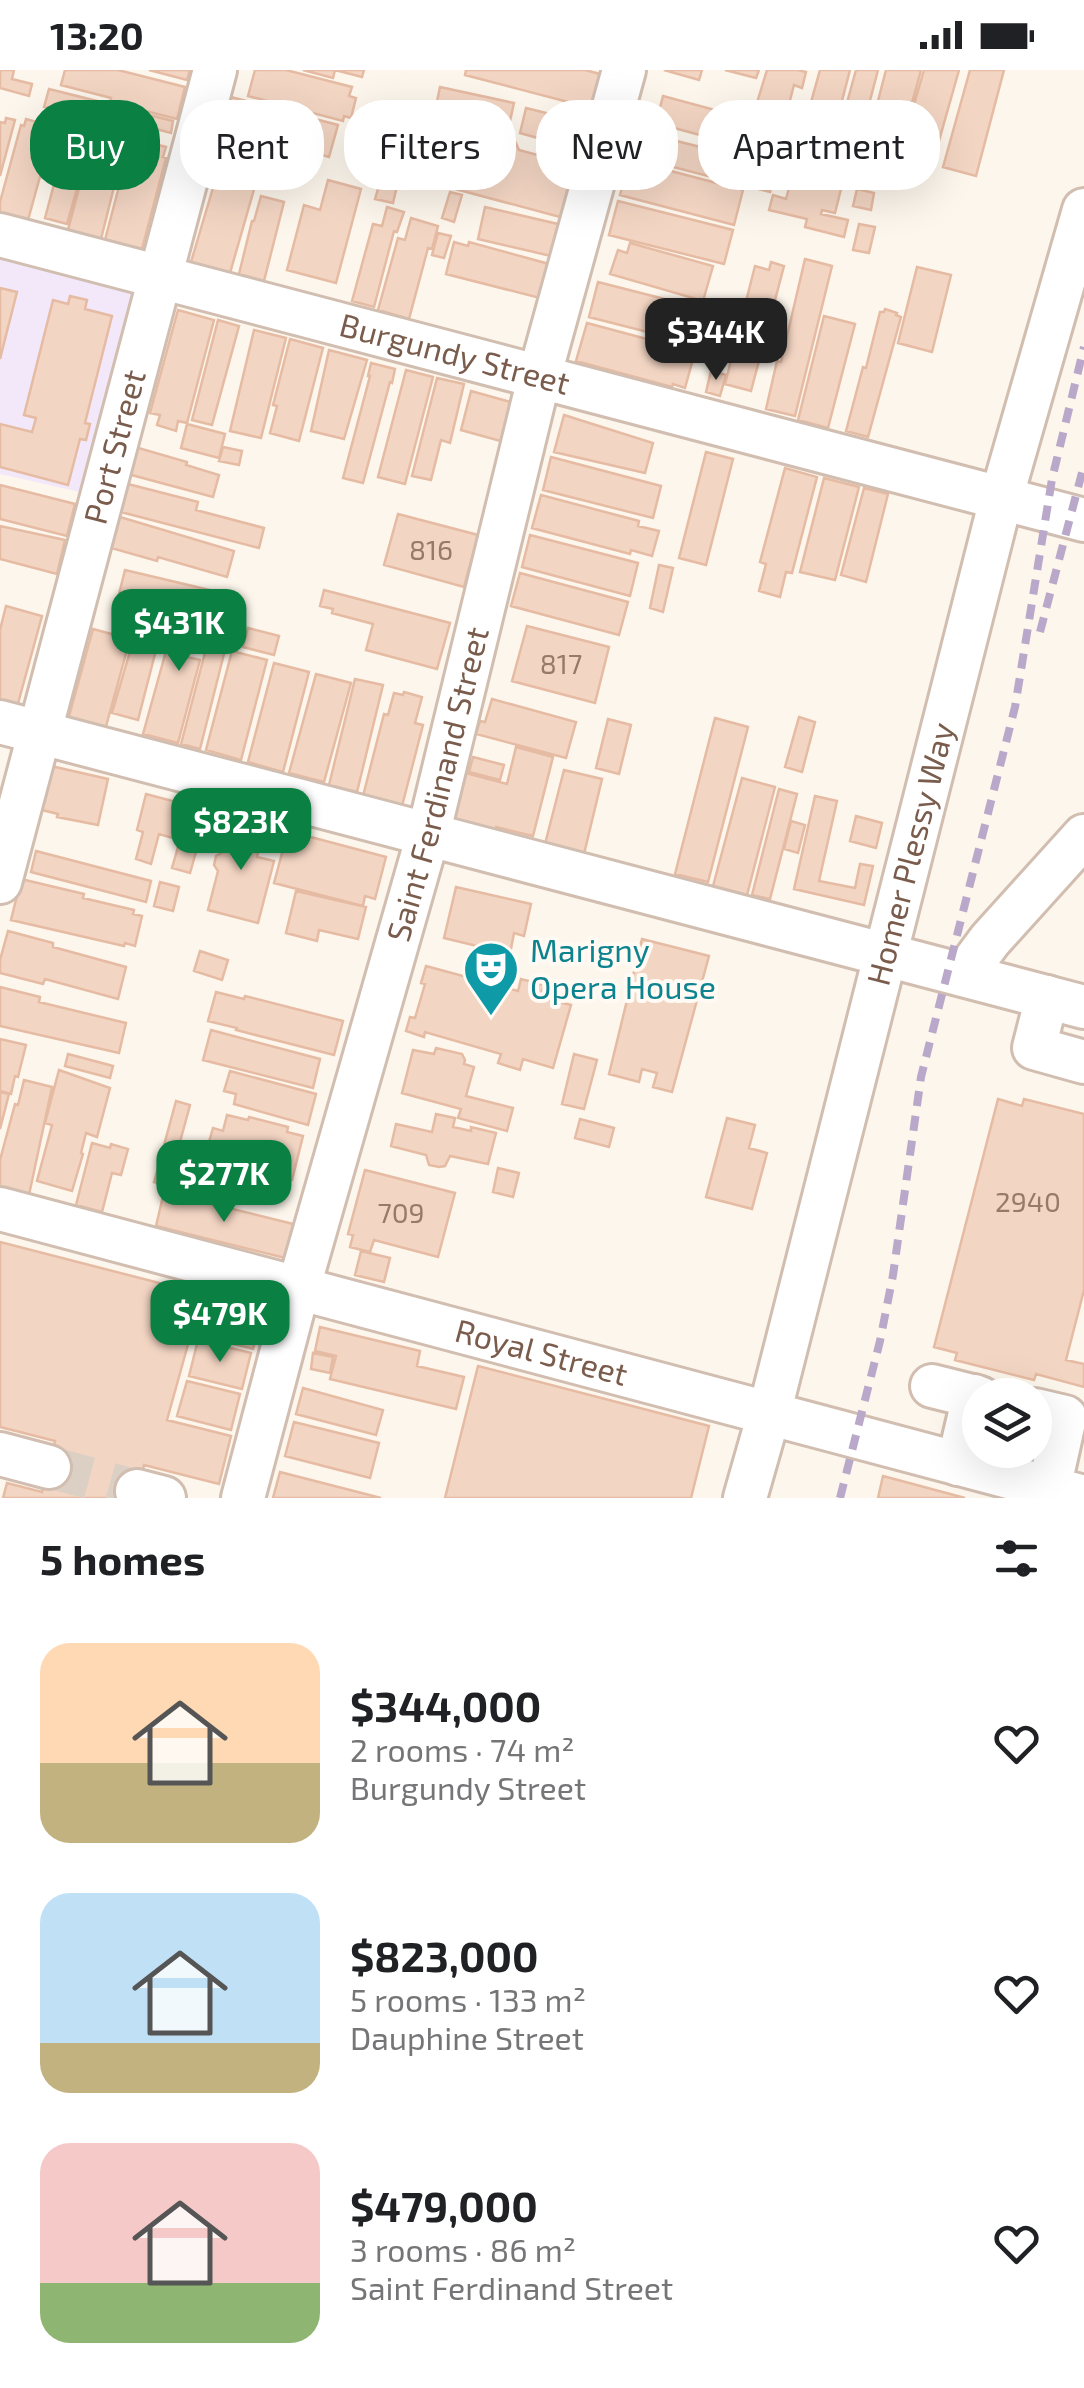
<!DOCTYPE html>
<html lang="en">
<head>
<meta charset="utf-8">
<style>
  :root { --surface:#fff; --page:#f6f6f6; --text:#202124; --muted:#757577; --accent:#0b8043 }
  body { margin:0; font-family:"Exo 2",sans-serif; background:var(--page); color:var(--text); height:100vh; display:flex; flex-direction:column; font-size:38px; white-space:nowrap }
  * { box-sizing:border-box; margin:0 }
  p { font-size:32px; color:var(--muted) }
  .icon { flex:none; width:55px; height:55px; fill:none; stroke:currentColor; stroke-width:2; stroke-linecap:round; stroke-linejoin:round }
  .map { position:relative; height:1428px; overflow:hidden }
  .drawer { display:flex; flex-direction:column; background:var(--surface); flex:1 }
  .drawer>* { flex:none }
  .guide { position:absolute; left:30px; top:30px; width:1025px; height:90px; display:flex; gap:20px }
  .buttons { position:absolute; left:962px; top:1308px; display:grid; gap:20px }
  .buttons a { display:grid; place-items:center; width:90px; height:90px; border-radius:50%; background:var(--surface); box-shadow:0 10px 40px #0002; font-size:50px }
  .price { position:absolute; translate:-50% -85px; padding:0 22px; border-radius:20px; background:var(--accent); color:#fff; font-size:32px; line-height:65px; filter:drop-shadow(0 2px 5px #0008) }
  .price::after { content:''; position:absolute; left:50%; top:60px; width:30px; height:22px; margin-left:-15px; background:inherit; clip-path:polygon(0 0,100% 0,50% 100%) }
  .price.active { background:#222; color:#fff }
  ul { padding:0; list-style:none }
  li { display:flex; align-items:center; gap:30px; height:250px; padding:0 40px }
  li span { display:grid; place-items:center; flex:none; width:280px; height:200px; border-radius:30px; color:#555 }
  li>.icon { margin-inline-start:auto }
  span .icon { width:120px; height:120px; fill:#fffc; stroke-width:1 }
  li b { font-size:42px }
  h2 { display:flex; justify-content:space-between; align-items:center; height:120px; padding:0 40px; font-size:42px }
  .tag { padding:0 35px; border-radius:40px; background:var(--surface); box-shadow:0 10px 40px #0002; font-size:35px; line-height:90px }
  .tag.active { background:var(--accent); color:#fff }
  .status { display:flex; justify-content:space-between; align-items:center; height:70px; padding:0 50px; background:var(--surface); direction:ltr }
  .status svg { height:28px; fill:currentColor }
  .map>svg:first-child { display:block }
</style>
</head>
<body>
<div class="status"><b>13:20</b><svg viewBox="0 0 49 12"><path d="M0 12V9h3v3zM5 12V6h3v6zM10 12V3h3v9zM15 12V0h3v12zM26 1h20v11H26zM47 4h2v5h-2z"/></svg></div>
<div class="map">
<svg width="1084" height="1428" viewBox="0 0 1084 1428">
  <rect width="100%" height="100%" fill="#fdf6ec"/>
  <path fill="#f3e8fa" d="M0,188L160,208L102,427L0,404Z"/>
  <path fill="#f3d5c3" stroke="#e6bba3" stroke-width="2.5" d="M0,0H14L12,9L32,14L29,26L0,18Z
    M65,0H118L185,17L177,49L110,32L111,28L61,15Z
    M149,0H190L187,10Z
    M255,0H286L352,17L349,26L356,28L351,48L344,46L343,51L248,26Z
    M303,0H335L333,8Z
    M335,0H364L362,7Z
    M466,0H585L600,4L591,38L465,5Z
    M664,0H702L699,10Z
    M725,0H759L756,8Z
    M767,0H797L806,2L802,18L794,15L783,57L752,49Z
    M820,0H850L832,69L803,61Z
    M856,0H878L863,57L842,51Z
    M886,0H921L904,62L872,54Z
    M924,0H959L933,92L900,83Z
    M970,0H1004L976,106L943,97Z
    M440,17L514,33L510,51L436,36Z
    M49,19L101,32L67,154L45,148L69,58L58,54L62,41L44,37Z
    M663,26L767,54L763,69L777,73L773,85L656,53Z
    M231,27L338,55L329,87L223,58Z
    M110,35L173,51L171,63L107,46Z
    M526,38L566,48L559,74L520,63Z
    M409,41L452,53L439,103L396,92Z
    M6,48L15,50L0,106V52L5,53Z
    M26,49L44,54L42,60L52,63L28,150L0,143V132L21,55L24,56Z
    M637,61L716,81L715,84L727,87L729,79L749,84L747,92L776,99L770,122L631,86Z
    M227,64L268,75L265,87L224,76Z
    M469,67L496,74L504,69L515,71L519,80L574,95L560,147L448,117L452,102L459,104Z
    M92,69L124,77L101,169L68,160Z
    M135,69L166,77L163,87L166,88L142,179L105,170L129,78L132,79Z
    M629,90L743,120L734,155L620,125Z
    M221,91L259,102L230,203L191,192Z
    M793,103L842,115L835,143L822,140L821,144L848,150L844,167L805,157L807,149L769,140L773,125L786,129Z
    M328,110L361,119L336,213L287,200L304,135L320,140Z
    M380,112L397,116L393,133L375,129Z
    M857,119L874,123L871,140L853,136Z
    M450,122L462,125L454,152L442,148Z
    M261,126L284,132L264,211L239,204L252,151H254Z
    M618,131L733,160L724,194L609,165Z
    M387,137L404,142L397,162L394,161L374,237L352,231L373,154L382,156Z
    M485,137L558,154L551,186L478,169Z
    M411,148L438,156L432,179L428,178L409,249L378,240L398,168L405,170Z
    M859,154L875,157L869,183L853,180Z
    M438,163L451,166L444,188L432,185Z
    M454,172L468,176L469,172L549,194L540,228L446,204Z
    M630,173L713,196L703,231L610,204L618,180L627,183Z
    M805,189L832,196L795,346L766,339L777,291L781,292Z
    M771,192L784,196L751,321L725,314L755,196L769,200Z
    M917,197L951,205L932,282L898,273Z
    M598,212L680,233L671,268L589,247Z
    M0,218L17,222L0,289Z
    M70,226L87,230L85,239L112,246L85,353L90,354L86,370L80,369L68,415L0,397V354L32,362L36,348L24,345L53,230L68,234Z
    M885,239L897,243L896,245L901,247L868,367L846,361L863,297L866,298L880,242H884Z
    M178,240L214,250L187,353L178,351L176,361L157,355L160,345L150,343Z
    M824,246L855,254L828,358L798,350Z
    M218,250L239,256L212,355L192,350Z
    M587,253L695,282L685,318L673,314L672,317L576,291Z
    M254,260L286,268L261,368L230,361Z
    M290,269L323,278L299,371L270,363L277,336L273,335Z
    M329,280L367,290L344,369L311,361Z
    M371,293L395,299L392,313L390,312L363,413L343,408L370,306H368Z
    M406,300L433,307L405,414L378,407Z
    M711,301L726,305L720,326L706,322Z
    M437,308L464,314L450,373L441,370L431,410L412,406Z
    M471,321L514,333L504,372L461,360Z
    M564,345L653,373L645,403L554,382Z
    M187,354L225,364L219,388L181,378Z
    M135,377L187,392L186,395L219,405L213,427L128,404Z
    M223,377L242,381L239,395L219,391Z
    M706,382L733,389L706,495L679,488Z
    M551,387L661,416L653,448L543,420Z
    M785,398L817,407L792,503L786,502L780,527L759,521L766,494L760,492Z
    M824,408L859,417L835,510L800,502Z
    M128,414L198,432L196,440L264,458L259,478L121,442Z
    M0,415L75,434L67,466L0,449Z
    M864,418L888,424L866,512L841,505Z
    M541,425L639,451L638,456L659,461L652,486L631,480L630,484L532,458Z
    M398,444L478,465L464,517L384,495Z
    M120,447L234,481L227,507L158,487L157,491L111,478Z
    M0,456L65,470L57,504L0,489Z
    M530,465L638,493L630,526L522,497Z
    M659,495L673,498L663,542L650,538Z
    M125,500L218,522L217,526L234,530L229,550L119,524Z
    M520,503L628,532L619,565L511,536Z
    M324,520L450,553L437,599L366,580L373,554L332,543L333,539L320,536Z
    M6,536L42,546L17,637L0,632V560Z
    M176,539L227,552L222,571L210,567L208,574L192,570L187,587L200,590L178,673L143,664L166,581L169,582L173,565L170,564Z
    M527,556L609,577L595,633L512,611Z
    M248,558L279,566L274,585L243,577Z
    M93,559L130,569L105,660L68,650Z
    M136,561L167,569L164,582L156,580L138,650L112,643Z
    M207,575L225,580L200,679L181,674Z
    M232,581L267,590L241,690L206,680Z
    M274,593L309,602L283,702L248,692Z
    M316,604L351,613L324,712L289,703Z
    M355,609L383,615L357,722L329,715Z
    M404,622L422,627L415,653L423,655L402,736L363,726L384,644L388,645L394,623L403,625Z
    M492,629L576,652L566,688L476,664L480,651L485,652Z
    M799,647L815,652L802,702L785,697Z
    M715,648L748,657L708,812L675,804Z
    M608,649L631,655L619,704L596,698Z
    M516,677L553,687L533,766L496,757L494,769L447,747L458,701L507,714Z
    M473,687L504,695L500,710L469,702Z
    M51,696L108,709L98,755L57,747L58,744L38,739Z
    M564,700L602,709L584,784L545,774Z
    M742,708L775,717L747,825L713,816Z
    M779,719L797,724L770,829L752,825Z
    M146,724L217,743L209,771L204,770L202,776L198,775L190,803L172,798L180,770L159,764L151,794L136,789L143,762L137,760Z
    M815,726L837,731L819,811L855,818L860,794L873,796L864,835L794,819Z
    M856,746L882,753L876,778L850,771Z
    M232,747L264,755L257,787L274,791L258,853L208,840L218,801L214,795L216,786L223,782Z
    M791,751L805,755L798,783L784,779Z
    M288,761L386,787L375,829L365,826L363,836L274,813Z
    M36,781L151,811L146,832L31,802Z
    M21,809L84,824L83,828L134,840L133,844L142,846L135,876L125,873L124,876L11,850Z
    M160,812L179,817L173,841L154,836Z
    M456,817L531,834L524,866L514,863L510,884L444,868Z
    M296,821L366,837L358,869L319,860L317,871L286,863Z
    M8,861L53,873V877L126,897L118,929L45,909L43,914L0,903V890Z
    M642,869L709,886L672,1022L653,1017L657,1003L642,999L639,1012L609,1004Z
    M200,881L228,890L222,910L194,901Z
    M426,896L518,921L521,909L544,915L540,927L571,935L553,998L523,989L520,1000L498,993L501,984L425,962L424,967L406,961L410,947L415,948L425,914L421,913Z
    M0,917L40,927L39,932L126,953L119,983L0,956Z
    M216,922L244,929L245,926L343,951L334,985L236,960L237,958L208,951Z
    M211,960L320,989L313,1018L203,990Z
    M0,969L26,975L18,1007L15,1006L11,1024L0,1021Z
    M436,978L462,984L465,990L464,994L474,997L466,1026L513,1038L507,1061L458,1048L461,1039L402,1023L413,980L434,984Z
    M68,984L113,996L110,1008L65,996Z
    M574,984L597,990L584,1039L562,1034Z
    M59,1000L110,1018L97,1067L86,1063L81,1083L83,1084L72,1121L37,1111L52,1055L45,1053Z
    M230,1001L316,1024L308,1055L234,1034L236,1024L224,1021Z
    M24,1010L52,1017L29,1125L0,1117V1090L15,1034L18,1035Z
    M0,1022L9,1024L0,1059Z
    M998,1029L1022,1036L1024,1029L1084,1044V1220L1066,1290L1084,1294V1317L1036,1304L1034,1310L955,1290L957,1283L934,1277Z
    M176,1031L190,1035L177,1083L163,1079Z
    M436,1044L455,1048L453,1057L471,1061V1057L496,1063L488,1094L450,1086L445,1096L439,1097L429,1095L426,1085L391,1076L396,1054L432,1062Z
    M227,1045L248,1050L249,1047L288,1057L287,1062L303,1066L292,1110L205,1086L213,1058L223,1061Z
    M727,1048L755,1055L749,1078L767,1083L752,1139L706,1127Z
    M580,1049L614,1058L609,1077L575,1068Z
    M92,1073L110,1078L111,1074L128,1079L121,1105L112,1103L102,1142L76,1135Z
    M163,1081L192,1089L184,1120L154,1112Z
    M498,1098L519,1103L513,1127L493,1122Z
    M365,1100L455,1123L438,1187L374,1170L370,1182L350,1177L353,1165L348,1164Z
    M164,1122L293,1154L285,1188L156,1156Z
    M0,1172L202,1224L167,1350L231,1366L219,1414L144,1395L136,1428H3L7,1413L42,1422L55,1371L0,1357Z
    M361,1181L390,1188L384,1212L355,1205Z
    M209,1228L263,1242L253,1279L199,1265Z
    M320,1257L420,1281L417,1296L464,1307L456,1339L330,1309L336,1286L315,1281Z
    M198,1270L251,1283L242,1319L189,1306Z
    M313,1283L333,1287L330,1303L311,1299Z
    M478,1296L709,1356L691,1428H445Z
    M187,1311L240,1324L231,1360L177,1346Z
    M303,1318L383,1340L376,1365L296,1344Z
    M294,1352L379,1373L370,1408L285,1386Z
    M280,1402L381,1428H273Z
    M883,1406L965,1428H878Z"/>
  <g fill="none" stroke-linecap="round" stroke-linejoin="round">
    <path stroke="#dcd0c4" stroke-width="42" stroke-dasharray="42 21" stroke-linecap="butt" d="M49,1397L137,1421"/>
    <g stroke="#d1beb0" stroke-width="48">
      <g id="minor">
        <path id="s1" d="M0,165L1084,450"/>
        <path d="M0,652L1084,937"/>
        <path id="s2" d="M0,812L215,0"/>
        <path d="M964,905L990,870L1084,766"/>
        <path d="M1047,927L1034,978L1084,992"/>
        <path id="s3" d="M0,1139L1084,1427"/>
        <path d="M932,1316L980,1328"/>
        <path d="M1035,1340L1065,1347L1047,1428"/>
        <path d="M0,1384L49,1397"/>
        <path d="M958,1394L974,1326"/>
        <path d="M137,1421L164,1428"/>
        <path id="s4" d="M243,1428L298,1220L428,765L539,308L624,0"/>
        <path id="s5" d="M745,1428L769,1344L1001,429L1084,140"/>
      </g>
    </g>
    <use href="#minor" stroke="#fff" stroke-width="42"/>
    <path stroke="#b9a8c9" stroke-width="8" stroke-dasharray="15 10" stroke-linecap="butt" d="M1040,562L1084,395
      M840,1428L880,1271L893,1205L921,1007L1015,637L1052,409L1084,277"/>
  </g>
  <defs>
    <g id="theatre-pin" transform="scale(2.875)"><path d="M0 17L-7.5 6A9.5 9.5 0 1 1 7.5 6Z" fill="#0f9aa8" stroke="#fffaf3"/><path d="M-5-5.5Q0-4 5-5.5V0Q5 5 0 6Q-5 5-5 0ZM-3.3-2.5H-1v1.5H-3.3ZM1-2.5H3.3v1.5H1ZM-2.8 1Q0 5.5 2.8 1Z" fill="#fff"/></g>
  </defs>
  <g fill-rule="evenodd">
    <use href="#theatre-pin" x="491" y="899"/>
  </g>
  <g text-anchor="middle" stroke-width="8" stroke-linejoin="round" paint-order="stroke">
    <g font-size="28" fill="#987a6a">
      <text x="431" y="490">816</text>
      <text x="561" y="604">817</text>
      <text x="1028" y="1142">2940</text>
      <text x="401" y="1153">709</text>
    </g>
    <g font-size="32" fill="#7a5c4d" stroke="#fffaf3">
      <text dy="11" stroke="none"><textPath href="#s1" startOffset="470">Burgundy Street</textPath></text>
      <text dy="11" stroke="none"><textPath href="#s2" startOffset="450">Port Street</textPath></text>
      <text dy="11" stroke="none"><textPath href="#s4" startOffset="740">Saint Ferdinand Street</textPath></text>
      <text dy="11" stroke="none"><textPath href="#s5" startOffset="665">Homer Plessy Way</textPath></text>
      <text dy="11" stroke="none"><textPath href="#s3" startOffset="560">Royal Street</textPath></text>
    </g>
    <g font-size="32" fill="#0d838f" stroke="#fffaf3" text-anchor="start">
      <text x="530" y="892">Marigny<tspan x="530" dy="37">Opera House</tspan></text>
    </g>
  </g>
</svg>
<div class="buttons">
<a><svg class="icon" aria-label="layers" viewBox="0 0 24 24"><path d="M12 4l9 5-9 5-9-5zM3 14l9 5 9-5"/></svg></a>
</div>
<b class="price active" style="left:716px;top:313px">$344K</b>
<b class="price" style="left:179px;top:604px">$431K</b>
<b class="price" style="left:241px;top:803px">$823K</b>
<b class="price" style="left:224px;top:1155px">$277K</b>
<b class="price" style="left:220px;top:1295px">$479K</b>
<div class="guide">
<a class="tag active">Buy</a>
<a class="tag">Rent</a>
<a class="tag">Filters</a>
<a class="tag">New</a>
<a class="tag">Apartment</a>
</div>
</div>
<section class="drawer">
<h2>5 homes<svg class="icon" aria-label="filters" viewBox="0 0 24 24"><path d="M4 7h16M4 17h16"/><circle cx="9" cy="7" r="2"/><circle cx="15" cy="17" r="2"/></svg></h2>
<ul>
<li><span style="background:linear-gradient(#ffd9b3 60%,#c2b280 0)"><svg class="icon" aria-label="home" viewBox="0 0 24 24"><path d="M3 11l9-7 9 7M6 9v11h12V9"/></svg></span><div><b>$344,000</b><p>2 rooms · 74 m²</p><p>Burgundy Street</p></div><svg class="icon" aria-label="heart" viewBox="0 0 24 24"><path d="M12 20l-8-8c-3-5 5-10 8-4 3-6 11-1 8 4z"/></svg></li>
<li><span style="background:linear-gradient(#bfe0f5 75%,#c2b280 0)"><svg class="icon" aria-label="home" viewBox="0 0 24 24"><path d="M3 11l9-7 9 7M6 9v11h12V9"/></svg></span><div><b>$823,000</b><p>5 rooms · 133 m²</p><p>Dauphine Street</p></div><svg class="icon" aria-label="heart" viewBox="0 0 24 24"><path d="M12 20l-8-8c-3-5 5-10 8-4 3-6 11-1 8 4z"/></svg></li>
<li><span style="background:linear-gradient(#f6c9c9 70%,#8fb573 0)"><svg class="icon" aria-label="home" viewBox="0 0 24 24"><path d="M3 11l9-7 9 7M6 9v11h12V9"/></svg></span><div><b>$479,000</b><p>3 rooms · 86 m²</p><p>Saint Ferdinand Street</p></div><svg class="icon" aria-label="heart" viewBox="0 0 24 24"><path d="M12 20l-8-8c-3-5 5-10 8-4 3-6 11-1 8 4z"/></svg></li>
</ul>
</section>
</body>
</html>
